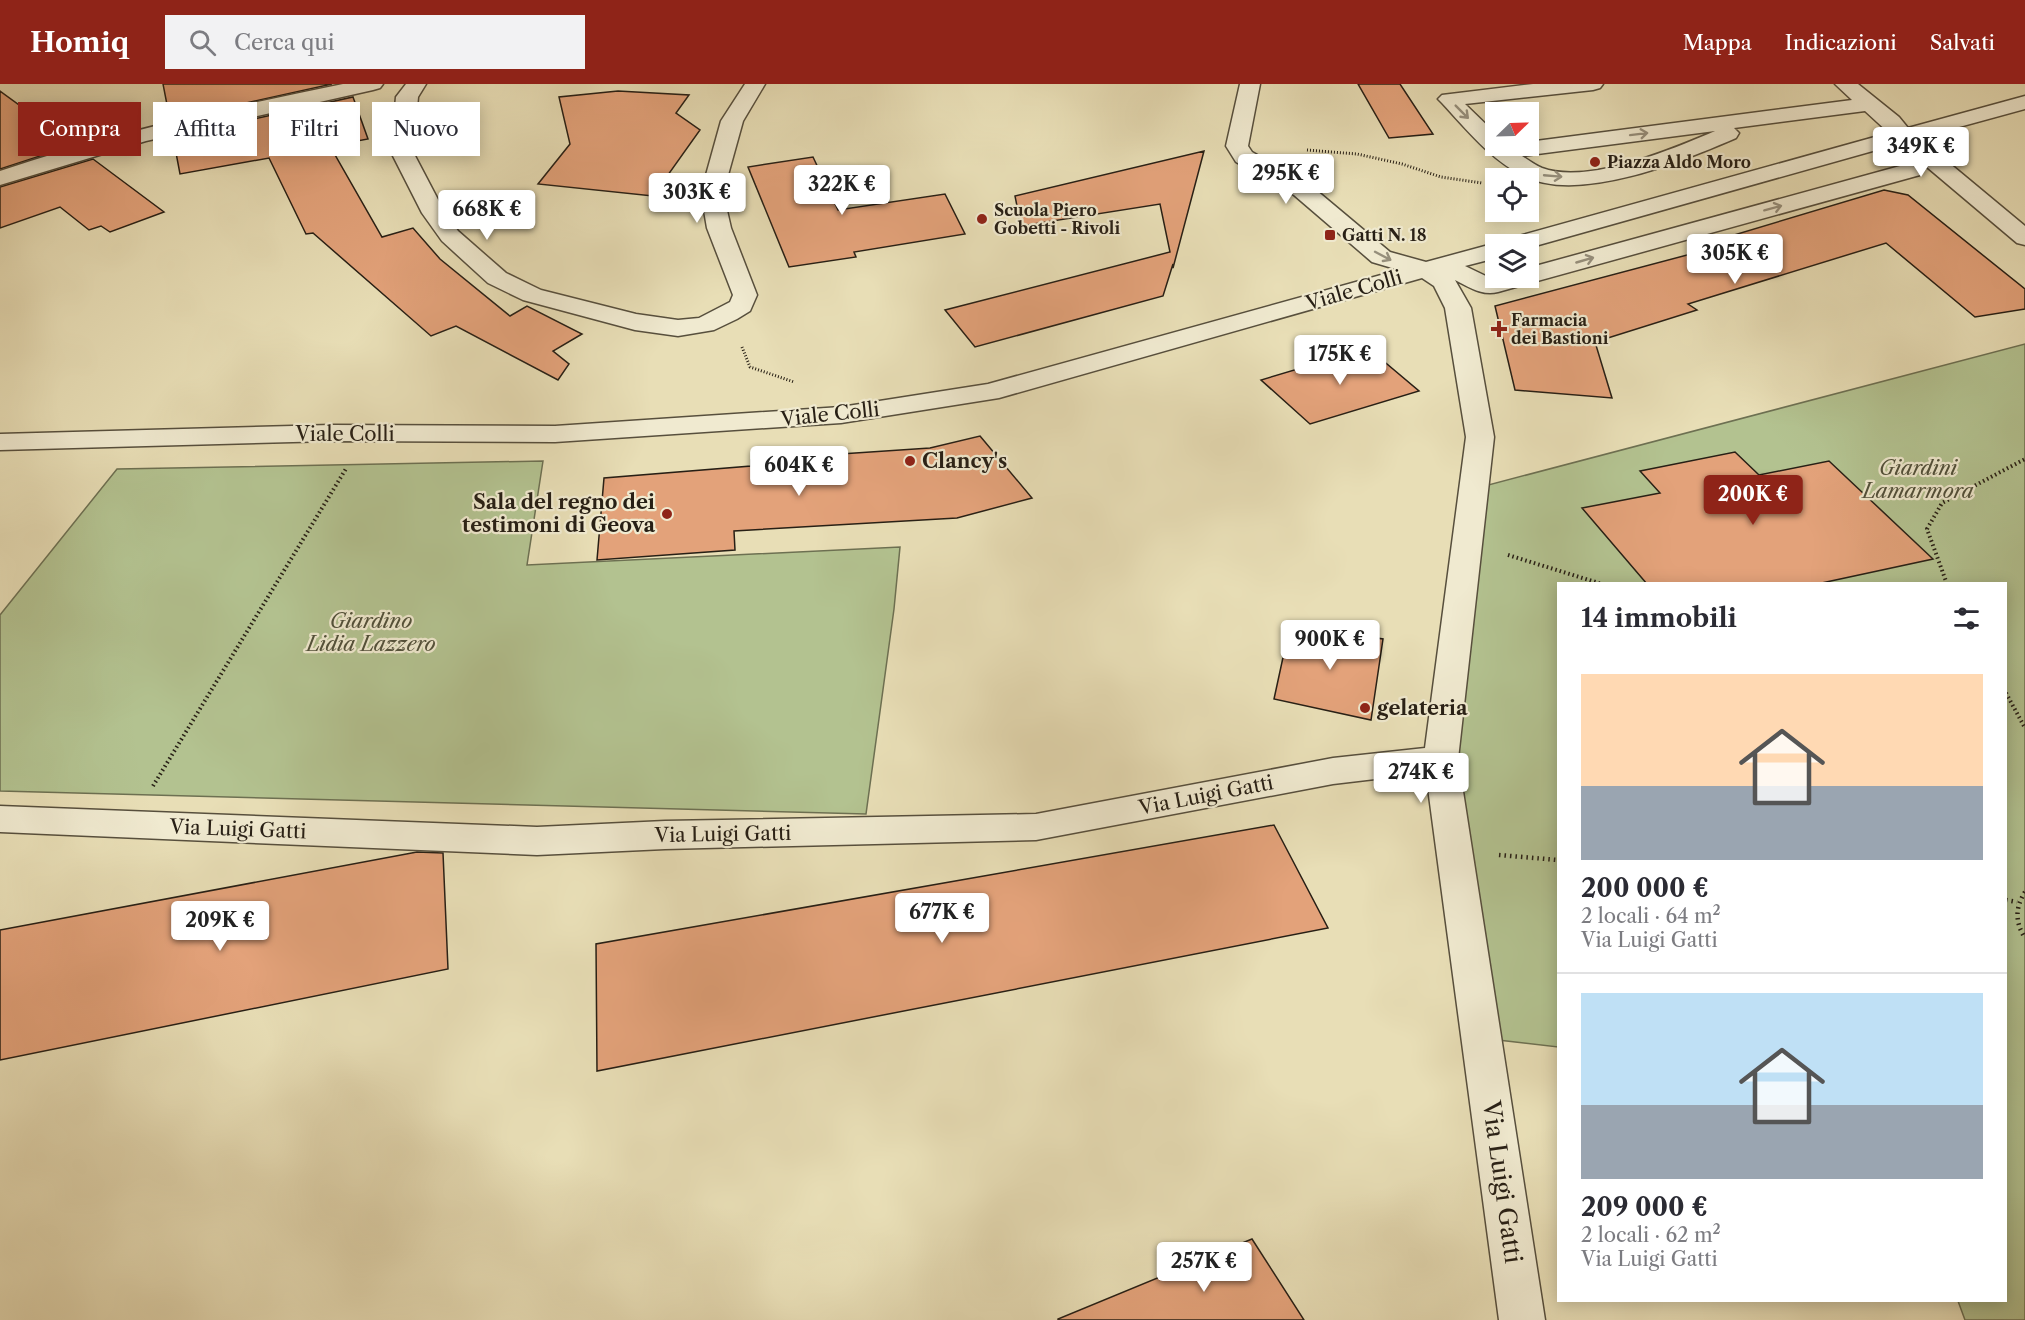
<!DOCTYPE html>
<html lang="it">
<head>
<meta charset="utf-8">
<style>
  :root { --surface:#fff; --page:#f2f2f3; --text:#2b2b33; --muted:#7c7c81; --line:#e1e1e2; --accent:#8f2418 }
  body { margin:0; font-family:"Libre Caslon Text",serif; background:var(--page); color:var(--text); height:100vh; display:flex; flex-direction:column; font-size:22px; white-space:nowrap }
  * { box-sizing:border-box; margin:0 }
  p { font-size:20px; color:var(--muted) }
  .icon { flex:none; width:33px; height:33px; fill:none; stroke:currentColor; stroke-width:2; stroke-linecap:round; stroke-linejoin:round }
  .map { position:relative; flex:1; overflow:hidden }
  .panel { position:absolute; left:1557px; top:498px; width:450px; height:720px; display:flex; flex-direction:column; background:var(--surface); border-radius:0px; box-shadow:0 3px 15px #0003 }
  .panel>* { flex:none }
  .hud { position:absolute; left:18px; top:18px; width:570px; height:54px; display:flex; gap:12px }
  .needle { width:39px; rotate:67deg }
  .tools { position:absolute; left:1485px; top:18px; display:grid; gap:12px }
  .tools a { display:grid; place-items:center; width:54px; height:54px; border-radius:0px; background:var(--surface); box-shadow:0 3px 15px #0003; font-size:30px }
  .price { position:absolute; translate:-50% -51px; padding:0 14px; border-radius:6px; background:#fff; color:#222; font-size:20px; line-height:39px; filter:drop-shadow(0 2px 3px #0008) }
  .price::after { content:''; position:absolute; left:50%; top:36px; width:18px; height:14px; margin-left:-9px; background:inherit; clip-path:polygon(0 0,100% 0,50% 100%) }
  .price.active { background:var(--accent); color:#fff }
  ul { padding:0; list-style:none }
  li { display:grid; align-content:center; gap:12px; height:318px; padding:0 24px }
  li+li { border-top:2px solid var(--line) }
  li span { display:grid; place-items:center; height:186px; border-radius:0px; color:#555 }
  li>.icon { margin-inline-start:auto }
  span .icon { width:108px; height:108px; fill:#fffc; stroke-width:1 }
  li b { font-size:26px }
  h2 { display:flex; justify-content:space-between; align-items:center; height:72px; padding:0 24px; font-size:26px }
  .tag { padding:0 21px; border-radius:0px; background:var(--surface); box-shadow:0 3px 15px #0003; font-size:21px; line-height:54px }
  .tag.active { background:var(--accent); color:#fff }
  header { display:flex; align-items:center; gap:36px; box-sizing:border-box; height:84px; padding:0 30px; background:var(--accent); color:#fff }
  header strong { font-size:28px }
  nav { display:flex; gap:33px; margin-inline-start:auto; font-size:21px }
  .search { width:420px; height:54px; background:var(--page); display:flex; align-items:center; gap:15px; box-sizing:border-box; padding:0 21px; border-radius:0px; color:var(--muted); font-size:22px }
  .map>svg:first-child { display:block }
</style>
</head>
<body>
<header>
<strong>Homiq</strong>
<div class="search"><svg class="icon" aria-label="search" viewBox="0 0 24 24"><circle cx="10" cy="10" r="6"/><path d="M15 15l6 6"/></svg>Cerca qui</div>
<nav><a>Mappa</a><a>Indicazioni</a><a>Salvati</a></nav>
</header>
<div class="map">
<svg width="2025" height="1236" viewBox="0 0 2025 1236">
  <rect width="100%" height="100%" fill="#e8deb6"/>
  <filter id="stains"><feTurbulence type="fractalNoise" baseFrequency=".00333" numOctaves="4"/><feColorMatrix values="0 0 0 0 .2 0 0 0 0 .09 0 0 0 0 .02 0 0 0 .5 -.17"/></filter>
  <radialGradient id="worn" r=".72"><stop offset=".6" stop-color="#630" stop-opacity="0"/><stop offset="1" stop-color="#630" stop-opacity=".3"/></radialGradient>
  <path fill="#b3c290" stroke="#6d7052" stroke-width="1.5" d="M2025,260V1236H1965L1958,1217L2006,1216V500H1558V963L1481,954L1441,675L1473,405Z
    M543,377L527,481L900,463L894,525L866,730L0,707V531L117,385Z"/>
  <path fill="#e3a27a" stroke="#271f15" stroke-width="1.5" d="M163,0H332L170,36Z
    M1358,0H1400L1433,50L1389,54Z
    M0,7L74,61L0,85Z
    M618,7L689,11L676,29L700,46L653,112L538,100L570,60L559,13Z
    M353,13L368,55L330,62L382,153L413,144L440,175L510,232L527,222L582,250L553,267L569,280L558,296L456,242L431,252L313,149L306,150L269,74L180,90L173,53Z
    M1204,67L1173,184V180L1163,212L975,263L945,226L1170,168L1160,120L1021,142L1015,112Z
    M813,73L838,126L945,110L965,150L854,168L856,173L789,183L748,83Z
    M93,75L164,128L110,148L101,142L89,146L60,123L0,144V103Z
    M1884,106L1908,111L2025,205V225L1975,233L1886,159L1688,220L1697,226L1595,258L1612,314L1515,306L1495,222L1721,162L1714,157Z
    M1368,264L1419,307L1310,340L1261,296Z
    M980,352L1032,414L957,434L734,447L735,466L597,476L604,394L751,382V376L930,364Z
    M1735,368L1759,391L1829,377L1933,475L1817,500H1647L1582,424L1660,409L1640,387Z
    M1290,541L1383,555L1371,636L1274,615Z
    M1274,741L1328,844L597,987L596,860Z
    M417,768L443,769L448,885L0,976V846Z
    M1252,1155L1304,1236H1058V1235Z"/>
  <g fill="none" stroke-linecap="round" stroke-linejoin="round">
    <g stroke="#574f3d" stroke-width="3">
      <path id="minor" d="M343,0H383L380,4L373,6L146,57L0,101V87C112,49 227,24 343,0Z
        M406,0H426L418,13L413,68L445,129L458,147L506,189L541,206L636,230L678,236L699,234L730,218L733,211L707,144L701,109L721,37L745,0H765L743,37L723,109L731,144L757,211L750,227L737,235L714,246L678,252L635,246L523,216L488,199L442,157L422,129L391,68L396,13Z
        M1240,0H1260L1248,62L1252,68L1310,101L1390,168L1426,178L1496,159L1503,160H1496V174L1465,182L1492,195L1528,194V184L1900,82L1894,61L1528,164V160H1504L1508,155L1889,49L1865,27L1734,44L1739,49L1736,54C1683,77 1579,120 1524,92C1491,76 1467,46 1442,19L1438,15L1442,11L1533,0H1603L1600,4L1593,6L1465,20L1496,50V62H1528V58L1852,16L1835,0H1858L1899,33L1908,44L2025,12V25L1919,54L2025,142V161L2017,159L1921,78L1923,86L1920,91L1498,208C1482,212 1469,203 1455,196L1471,224L1494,353L1458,675L1545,1236H1499L1426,689L1333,700L1036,756L665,765L537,771L0,748V722L537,743L665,737L1036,730L1333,674L1425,664L1466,353L1445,224L1434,202L1422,194L999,314L841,339L555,358L331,357L0,366V350L331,341L555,342L841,323L988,300L1399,186L1372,178L1294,111L1236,78L1226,62ZM1715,47C1673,65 1588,101 1542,84C1535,81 1528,76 1522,72Z"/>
    </g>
    <path stroke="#271f15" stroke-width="3" stroke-dasharray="1 2" stroke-linecap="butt" d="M1307,66L1357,70L1402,80L1441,93L1482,99
      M742,263L750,283L794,298"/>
    <path stroke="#271f15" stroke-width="4" stroke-dasharray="1.5 3" stroke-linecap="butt" d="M1508,471L1602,500
      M1947,500L1927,445L1942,419L2025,375
      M2006,609L2025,644
      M153,702L347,383"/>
    <path stroke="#271f15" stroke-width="4.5" stroke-dasharray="1.5 4" stroke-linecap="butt" d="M1499,771L1558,776
      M2025,808C2015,824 2015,838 2025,854
      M2006,816L2017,818"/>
    <use href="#minor" fill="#f0ead0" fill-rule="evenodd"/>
  </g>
  <defs><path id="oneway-shaft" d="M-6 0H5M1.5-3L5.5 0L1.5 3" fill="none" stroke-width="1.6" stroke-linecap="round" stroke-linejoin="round" transform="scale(1.5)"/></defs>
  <g stroke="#968f7c">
    <use href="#oneway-shaft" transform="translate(1462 28) rotate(45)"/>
    <use href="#oneway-shaft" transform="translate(1639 50) rotate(-7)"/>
    <use href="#oneway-shaft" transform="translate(1553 92) rotate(5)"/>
    <use href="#oneway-shaft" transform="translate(1773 124) rotate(-15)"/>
    <use href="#oneway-shaft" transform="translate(1383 172) rotate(28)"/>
    <use href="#oneway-shaft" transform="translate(1585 176) rotate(-16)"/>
  </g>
  <g fill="#8f2418" stroke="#f0ead0" stroke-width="2">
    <circle cx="1595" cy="78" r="6"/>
    <circle cx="982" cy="135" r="6"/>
    <rect x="1324" y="145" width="12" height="12" rx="3"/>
    <path d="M1496 236h6v6h6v6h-6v6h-6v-6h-6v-6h6z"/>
    <circle cx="910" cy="377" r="6"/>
    <circle cx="667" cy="430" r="6"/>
    <circle cx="1365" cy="624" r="6"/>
  </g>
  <g text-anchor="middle" stroke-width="4.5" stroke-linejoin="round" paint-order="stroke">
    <g font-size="16" font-weight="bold" fill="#271f15" stroke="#f0ead0" text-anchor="start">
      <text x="1607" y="84">Piazza Aldo Moro</text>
      <text x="994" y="132">Scuola Piero<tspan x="994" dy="18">Gobetti - Rivoli</tspan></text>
      <text x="1342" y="157">Gatti N. 18</text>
      <text x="1511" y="242">Farmacia<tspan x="1511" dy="18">dei Bastioni</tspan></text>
    </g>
    <g font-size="20" fill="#271f15" stroke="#f0ead0">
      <text transform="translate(1354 206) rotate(-16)" y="7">Viale Colli</text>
      <text transform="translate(830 330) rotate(-6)" y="7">Viale Colli</text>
      <text x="345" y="357">Viale Colli</text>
      <text transform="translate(1206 711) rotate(-11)" y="7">Via Luigi Gatti</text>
      <text transform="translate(238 745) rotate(2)" y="7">Via Luigi Gatti</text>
      <text transform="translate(723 750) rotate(-1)" y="7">Via Luigi Gatti</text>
    </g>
    <g font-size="20" font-weight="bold" fill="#271f15" stroke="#f0ead0" text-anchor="start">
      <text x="922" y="384">Clancy's</text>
      <text x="655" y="425" text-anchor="end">Sala del regno dei<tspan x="655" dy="23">testimoni di Geova</tspan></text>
      <text x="1377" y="631">gelateria</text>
    </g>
    <g font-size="20" font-style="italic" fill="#51503a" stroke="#f0ead0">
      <text x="1918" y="391">Giardini<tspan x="1918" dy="23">Lamarmora</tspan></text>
      <text x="371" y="544">Giardino<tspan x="371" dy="23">Lidia Lazzero</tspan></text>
    </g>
    <g font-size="24" fill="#271f15" stroke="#f0ead0">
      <text transform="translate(1502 1098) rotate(82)" y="8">Via Luigi Gatti</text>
    </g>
  </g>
  <rect width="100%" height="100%" filter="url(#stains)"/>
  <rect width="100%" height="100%" fill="url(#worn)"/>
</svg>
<div class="tools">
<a><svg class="needle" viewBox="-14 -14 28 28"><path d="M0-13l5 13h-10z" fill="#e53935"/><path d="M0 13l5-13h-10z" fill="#7c7c81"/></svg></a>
<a><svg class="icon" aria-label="locate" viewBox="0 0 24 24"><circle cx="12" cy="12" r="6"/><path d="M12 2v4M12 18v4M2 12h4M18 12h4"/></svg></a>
<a><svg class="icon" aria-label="layers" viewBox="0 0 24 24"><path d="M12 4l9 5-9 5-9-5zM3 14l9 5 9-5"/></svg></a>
</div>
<b class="price" style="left:1921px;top:94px">349K €</b>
<b class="price" style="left:1286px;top:121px">295K €</b>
<b class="price" style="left:842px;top:132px">322K €</b>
<b class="price" style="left:697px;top:140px">303K €</b>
<b class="price" style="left:487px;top:157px">668K €</b>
<b class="price" style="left:1735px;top:201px">305K €</b>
<b class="price" style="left:1340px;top:302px">175K €</b>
<b class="price" style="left:799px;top:413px">604K €</b>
<b class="price active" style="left:1753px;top:442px">200K €</b>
<b class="price" style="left:1330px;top:587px">900K €</b>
<b class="price" style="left:1421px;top:720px">274K €</b>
<b class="price" style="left:942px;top:860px">677K €</b>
<b class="price" style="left:220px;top:868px">209K €</b>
<b class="price" style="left:1204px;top:1209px">257K €</b>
<div class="hud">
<a class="tag active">Compra</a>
<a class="tag">Affitta</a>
<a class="tag">Filtri</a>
<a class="tag">Nuovo</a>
</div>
<section class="panel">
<h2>14 immobili<svg class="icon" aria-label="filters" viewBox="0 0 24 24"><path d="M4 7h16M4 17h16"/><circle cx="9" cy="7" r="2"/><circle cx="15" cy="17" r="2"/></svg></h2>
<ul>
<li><span style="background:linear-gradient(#ffd9b3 60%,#9aa5b1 0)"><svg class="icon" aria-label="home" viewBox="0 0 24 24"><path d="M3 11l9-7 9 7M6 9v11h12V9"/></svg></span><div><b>200 000 €</b><p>2 locali · 64 m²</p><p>Via Luigi Gatti</p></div></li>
<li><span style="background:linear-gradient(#bfe0f5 60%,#9aa5b1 0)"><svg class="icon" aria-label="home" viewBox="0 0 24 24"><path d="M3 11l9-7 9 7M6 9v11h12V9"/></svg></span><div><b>209 000 €</b><p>2 locali · 62 m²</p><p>Via Luigi Gatti</p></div></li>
</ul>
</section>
</div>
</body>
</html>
